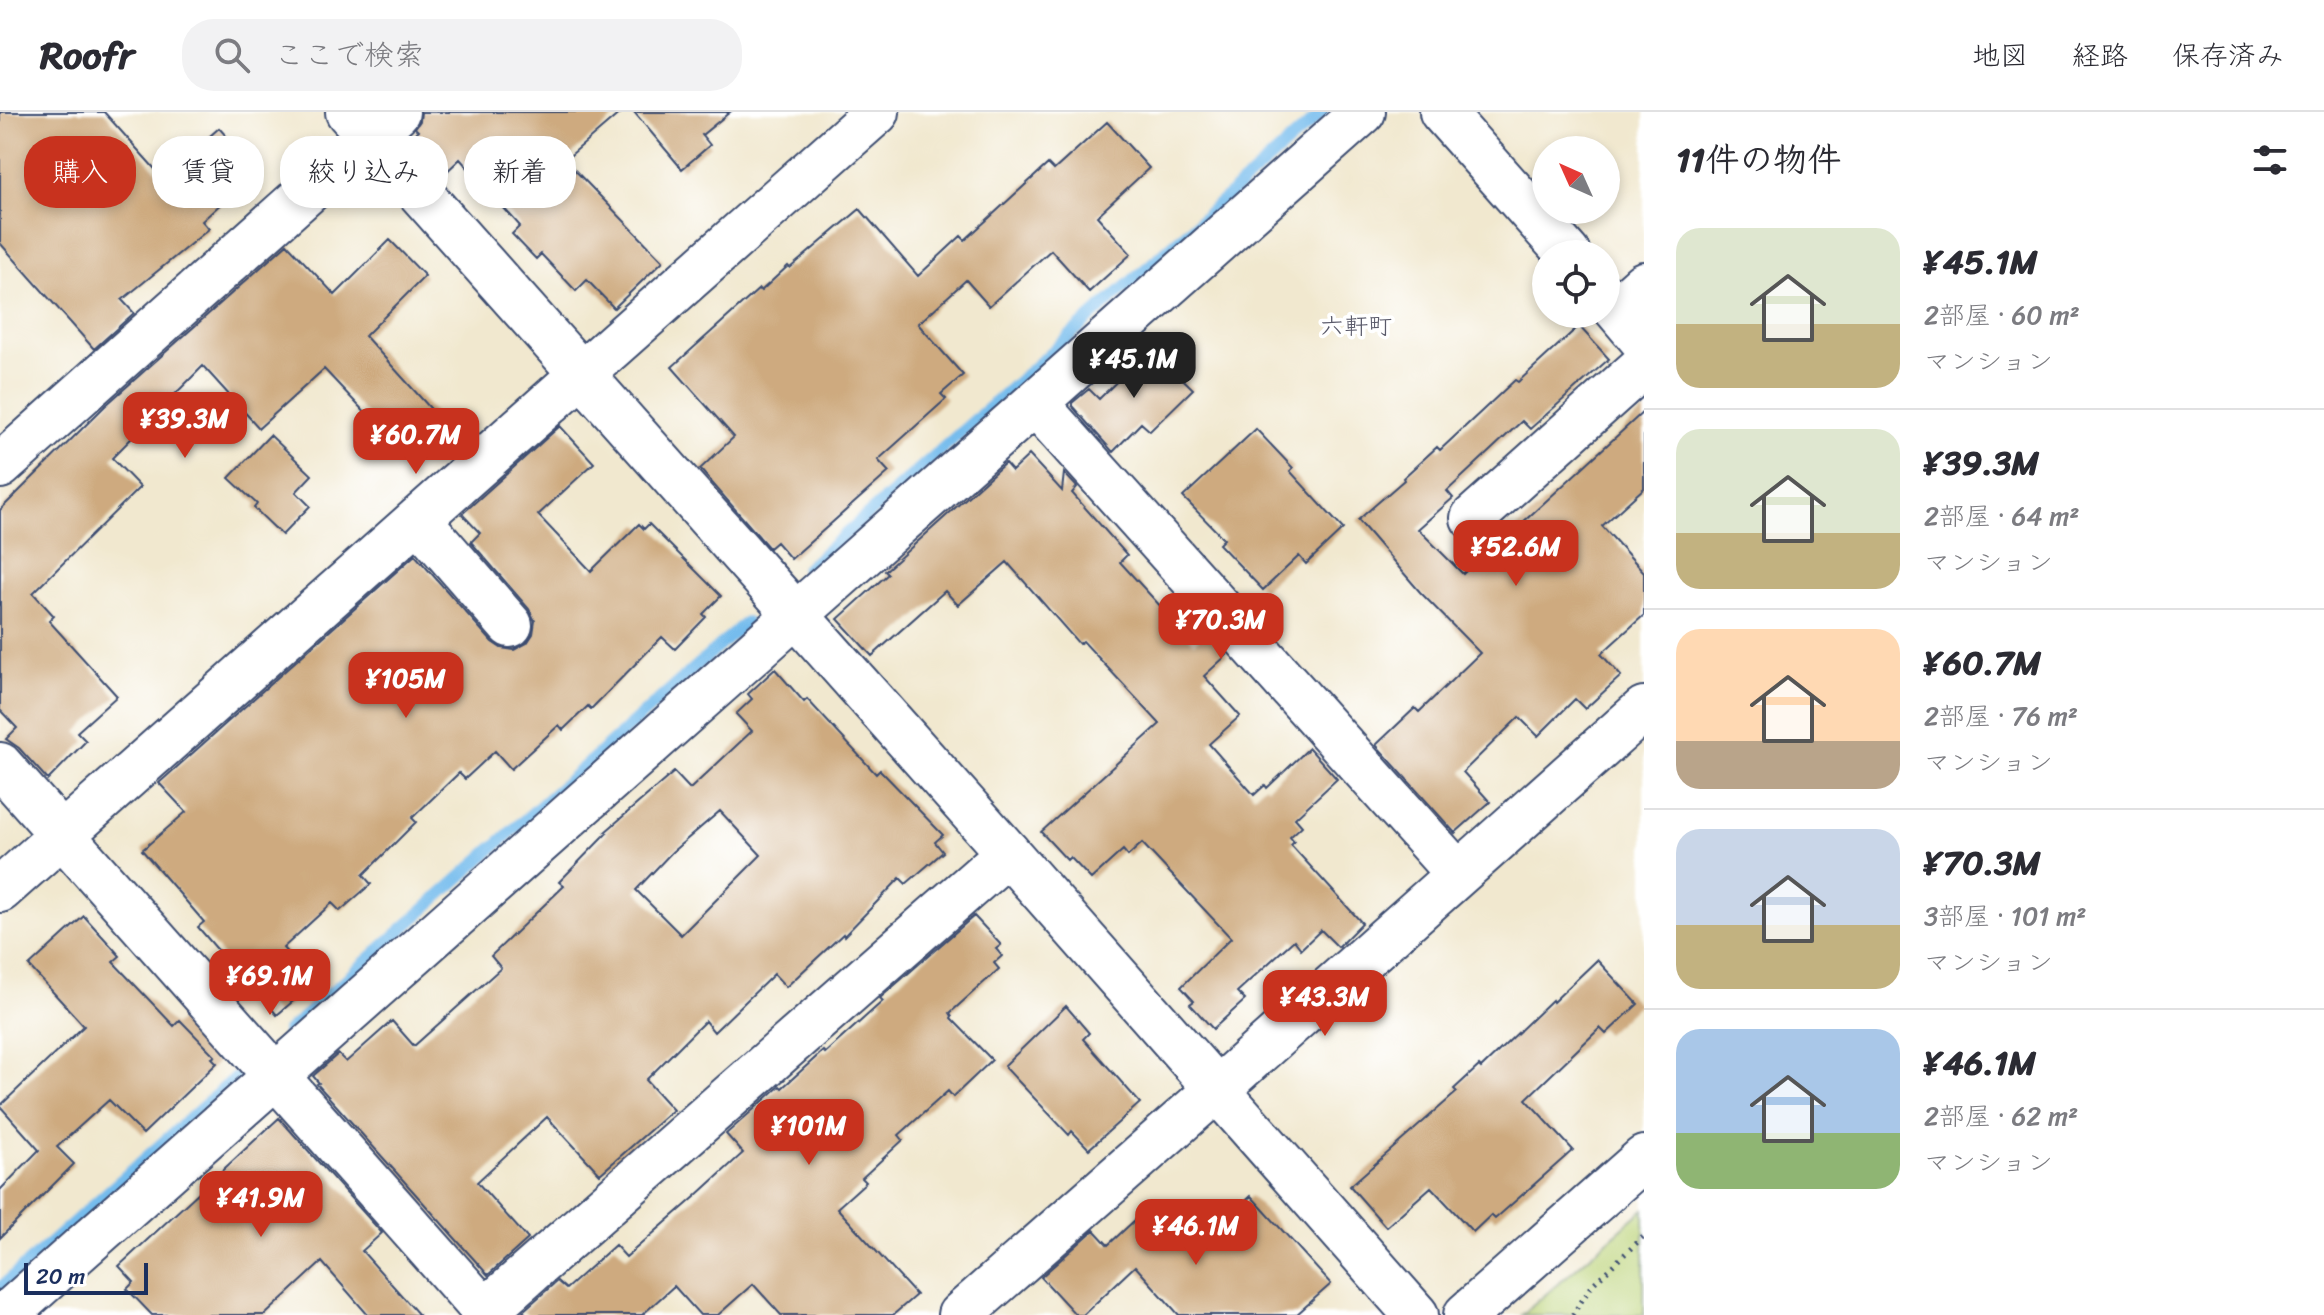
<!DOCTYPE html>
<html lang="ja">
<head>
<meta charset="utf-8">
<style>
  :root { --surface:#fff; --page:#f2f2f3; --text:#2b2b33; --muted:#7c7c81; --line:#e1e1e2; --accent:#c8321e }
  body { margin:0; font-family:Sriracha,"Klee One",sans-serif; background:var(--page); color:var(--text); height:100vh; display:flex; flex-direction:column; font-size:30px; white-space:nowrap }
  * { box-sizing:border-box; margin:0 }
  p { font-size:26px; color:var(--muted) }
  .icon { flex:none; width:44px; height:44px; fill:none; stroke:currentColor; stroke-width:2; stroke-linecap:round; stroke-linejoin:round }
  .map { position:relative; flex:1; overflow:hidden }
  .details { display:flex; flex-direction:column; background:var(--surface); width:680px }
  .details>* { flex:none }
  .banner { position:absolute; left:24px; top:24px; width:760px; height:72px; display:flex; gap:16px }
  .needle { width:52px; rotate:315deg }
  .tools { position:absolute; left:1532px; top:24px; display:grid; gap:16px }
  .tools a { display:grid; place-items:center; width:88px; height:88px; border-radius:50%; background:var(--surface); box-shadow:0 4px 12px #0003; font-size:40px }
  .scale { position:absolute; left:24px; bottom:20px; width:124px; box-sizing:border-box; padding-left:8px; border:4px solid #1b2f5e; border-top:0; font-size:22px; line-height:28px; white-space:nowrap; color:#1b2f5e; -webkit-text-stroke:6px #fff; paint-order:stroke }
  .price { position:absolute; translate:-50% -68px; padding:0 18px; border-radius:16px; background:var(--accent); color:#fff; font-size:26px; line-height:52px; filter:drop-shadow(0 2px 4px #0008) }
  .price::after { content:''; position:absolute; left:50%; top:48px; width:24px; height:18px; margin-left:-12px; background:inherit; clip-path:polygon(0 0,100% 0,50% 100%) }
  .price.on { background:#222; color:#fff }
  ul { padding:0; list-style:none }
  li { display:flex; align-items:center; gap:24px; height:200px; padding:0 32px }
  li+li { border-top:2px solid var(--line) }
  li span { display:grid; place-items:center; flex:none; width:224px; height:160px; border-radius:24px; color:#555 }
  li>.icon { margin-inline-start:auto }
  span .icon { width:96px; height:96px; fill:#fffc; stroke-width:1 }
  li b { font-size:34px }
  h2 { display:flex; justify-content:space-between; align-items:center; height:96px; padding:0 32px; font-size:34px }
  .chip { padding:0 28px; border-radius:32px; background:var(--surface); box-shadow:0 4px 12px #0003; font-size:28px; line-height:72px }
  .chip.on { background:var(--accent); color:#fff }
  header { display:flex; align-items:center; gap:48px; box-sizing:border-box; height:112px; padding:0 40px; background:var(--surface); border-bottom:2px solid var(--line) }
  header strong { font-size:38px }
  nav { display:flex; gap:44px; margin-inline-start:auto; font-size:28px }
  .search { width:560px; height:72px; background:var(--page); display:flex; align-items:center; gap:20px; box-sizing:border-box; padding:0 28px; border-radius:32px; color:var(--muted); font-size:30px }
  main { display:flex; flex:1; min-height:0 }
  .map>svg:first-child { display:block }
</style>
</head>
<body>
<header>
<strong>Roofr</strong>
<div class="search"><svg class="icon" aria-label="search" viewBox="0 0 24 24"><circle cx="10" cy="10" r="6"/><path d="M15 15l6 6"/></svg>ここで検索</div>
<nav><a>地図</a><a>経路</a><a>保存済み</a></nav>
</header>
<main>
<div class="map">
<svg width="1644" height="1203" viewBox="0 0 1644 1203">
  <rect width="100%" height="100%" fill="#fff"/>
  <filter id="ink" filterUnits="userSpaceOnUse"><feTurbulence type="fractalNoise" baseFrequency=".0125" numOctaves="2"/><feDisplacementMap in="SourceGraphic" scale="16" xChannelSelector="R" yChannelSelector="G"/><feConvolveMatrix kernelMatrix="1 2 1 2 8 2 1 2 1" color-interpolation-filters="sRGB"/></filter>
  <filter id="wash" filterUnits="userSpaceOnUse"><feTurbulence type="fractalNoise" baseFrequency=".006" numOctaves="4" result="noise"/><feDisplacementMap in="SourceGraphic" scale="32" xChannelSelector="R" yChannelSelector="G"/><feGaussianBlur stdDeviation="1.8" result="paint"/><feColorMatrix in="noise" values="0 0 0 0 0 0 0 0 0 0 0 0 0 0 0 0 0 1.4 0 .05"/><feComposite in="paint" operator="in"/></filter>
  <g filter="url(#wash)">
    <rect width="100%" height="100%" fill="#f1e8cf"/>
    <path fill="#bbd378" stroke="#6b816b" stroke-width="2" d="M1644,1097V1203H1522Z"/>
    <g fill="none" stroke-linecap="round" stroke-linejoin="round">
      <path stroke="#75bced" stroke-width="12" d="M806,457L1323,0
        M287,920L746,510
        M0,1176L235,966"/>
    </g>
    <g id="blocks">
      <path fill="#ceaa7f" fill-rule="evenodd" d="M0,0H104L163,66L219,16L257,59L202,109L209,117L122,188L134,201L94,237L0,131Z
        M421,0H621L565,48L663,149L614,196L587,168L576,179L541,142L536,147L512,122L520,114L460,47L441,65L407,28L418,19L415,16L420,9Z
        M634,0H730L702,23L710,33L682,57Z
        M1107,10L1149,56L1097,104L1131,142L1089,180L1051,138L989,194L966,168L918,212L963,263L941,282L946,287L878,348L889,360L791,447L776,430L769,436L700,357L734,325L672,255L759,177L761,179L788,154L790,156L860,97L918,164L961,124L965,128L1048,52L1054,58Z
        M390,128L425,164L365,224L449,317L410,350L373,306L371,307L324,257L259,316L203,254L112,346L140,375L33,481L54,504L49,509L117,584L77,620L86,629L48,668L19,636L6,627L17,616L0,598V398L105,294L287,132L335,183Z
        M1579,214L1609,247L1530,317L1522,309L1447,379L1453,386L1418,417L1463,462L1469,456L1471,458L1644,299V376L1602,414L1644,460V503L1601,542L1621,564L1585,597L1575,587L1538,624L1519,605L1463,660L1490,690L1455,721L1376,633L1415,596L1419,600L1480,541L1420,480L1358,408L1404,368L1403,366L1437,335L1440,338L1515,268L1518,270Z
        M1151,236L1193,277L1150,319L1141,311L1113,340L1072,294V291L1089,277L1099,287Z
        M560,314L594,351L538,403L591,459L639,412L644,417L649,412L721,484L703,502L706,505L675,537L662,525L591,597L588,594L563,618L559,613L511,657L495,639L465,667L459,661L412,706L416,710L363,763L371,772L340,799L332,791L283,836L314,871L277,903L253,875L240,886L217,860L228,850L198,815L204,810L142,738L186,700L159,671L415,443L492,530L501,536L514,538L527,531L533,522L535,509L529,497L471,430L480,421L462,402Z
        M1256,317L1293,356L1290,359L1343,417L1306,452L1299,444L1263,478L1219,432L1224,427L1183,385Z
        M270,323L312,363L296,380L310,394L282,423L254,396L257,392L229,366Z
        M1029,343L1062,379L1064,361L1077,375L1072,381L1127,443L1120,450L1194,531L1206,520L1227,543L1204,564L1240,604L1209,632L1254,683L1265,673L1267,676L1309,636L1337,667L1295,706L1302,714L1290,725L1294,730L1291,733L1362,811L1338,835L1321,818L1301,837L1294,828L1237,880L1245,888L1213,917L1190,892L1194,889L1181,875L1231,826L1142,731L1128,744L1123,738L1091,767L1070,745L1067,748L1041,720L1160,612L1083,529L1079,532L1007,450L958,493L945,479L872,544L838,507L888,462L885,459L1005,351L1012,359Z
        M775,557L804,590L807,587L876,662L880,658L943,723L935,730L943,740L906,772L900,766L844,824L843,822L786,875L774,862L714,920L705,909L646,968L673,998L600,1062L547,1005L477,1070L528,1127L488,1163L317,972L319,971L313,964L338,942L346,950L392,909L414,934L501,856L491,844L564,774L559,770L607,721L605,720L674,660L690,677L752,619L736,602L752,587L748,582ZM720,699L761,743L681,823L636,778L672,740Z
        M84,804L120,844L113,850L174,914L180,908L215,944L212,946L217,951L143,1022L109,988L57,1035L74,1052L0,1126V1078L39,1038L0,994L84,914L29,854Z
        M974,804L1001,833L996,837L1002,844L994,851L999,857L950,901L952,904L951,906L992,948L953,985L948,979L899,1023L903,1028L862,1066L866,1070L837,1096L916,1183L893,1203H781L753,1172L718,1203H700L674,1174L642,1203H527L523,1199L557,1169L566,1177L615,1133L626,1145L696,1084L743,1041L726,1022L780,974L782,976L823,939L825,941L883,889L880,886Z
        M1597,848L1638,892L1606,922L1600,916L1526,987L1573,1038L1495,1107L1491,1103L1473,1120L1431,1075L1386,1115L1350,1074L1457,980L1454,977L1479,954L1481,956L1552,888L1553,890Z
        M1066,894L1089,921L1083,927L1140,991L1089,1037L1072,1019L1069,1023L1004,954Z
        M279,1006L382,1121L362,1139L419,1203H368L322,1150L265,1203H152L127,1177L134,1170L119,1154Z
        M1251,1084L1331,1172L1296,1203H1179L1135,1154L1083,1203H1076L1041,1165L1094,1118L1108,1133L1150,1094L1192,1139Z"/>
    </g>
  </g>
  <g filter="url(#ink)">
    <use href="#blocks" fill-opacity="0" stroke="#3b4b6f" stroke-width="2"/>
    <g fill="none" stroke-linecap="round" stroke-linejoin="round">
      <g stroke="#3b4b6f" stroke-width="48">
        <path id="minor" d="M1442,0L1568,142
          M1606,185L1644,230
          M1616,197L1644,172
          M1036,292L1458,762
          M0,354L397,0
          M1473,406L1644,253
          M418,407L510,513
          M0,653L488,1203
          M0,778L877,0
          M485,1199L1008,741
          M6,1203L1363,0
          M960,1203L1216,978L1644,597"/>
      </g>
      <g stroke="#3b4b6f" stroke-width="48">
        <path id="tertiary" d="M348,0L1008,741L1416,1203
          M1466,1203L1644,1046"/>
      </g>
      <path stroke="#3b4b6f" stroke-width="5" stroke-dasharray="2 6" stroke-linecap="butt" d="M1572,1203L1594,1171L1644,1124"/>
      <use href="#minor" stroke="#fff" stroke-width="44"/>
      <use href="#tertiary" stroke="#fff" stroke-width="44"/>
    </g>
  </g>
  <g text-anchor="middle" stroke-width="7" stroke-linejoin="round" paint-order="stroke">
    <g font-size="24" fill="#5a5a6a" stroke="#fff">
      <text x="1356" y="222">六軒町</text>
    </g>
  </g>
</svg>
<div class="tools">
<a><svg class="needle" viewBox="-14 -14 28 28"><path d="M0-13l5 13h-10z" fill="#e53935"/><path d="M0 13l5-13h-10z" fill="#7c7c81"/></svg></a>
<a><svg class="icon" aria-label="locate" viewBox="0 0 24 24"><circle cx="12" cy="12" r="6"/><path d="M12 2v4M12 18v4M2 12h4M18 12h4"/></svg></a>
</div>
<div class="scale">20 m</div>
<b class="price on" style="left:1134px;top:288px">¥45.1M</b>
<b class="price" style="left:185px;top:348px">¥39.3M</b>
<b class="price" style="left:416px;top:364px">¥60.7M</b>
<b class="price" style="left:1516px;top:476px">¥52.6M</b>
<b class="price" style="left:1221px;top:549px">¥70.3M</b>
<b class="price" style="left:406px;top:608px">¥105M</b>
<b class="price" style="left:270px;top:905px">¥69.1M</b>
<b class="price" style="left:1325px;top:926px">¥43.3M</b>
<b class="price" style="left:809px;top:1055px">¥101M</b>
<b class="price" style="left:261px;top:1127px">¥41.9M</b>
<b class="price" style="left:1196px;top:1155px">¥46.1M</b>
<div class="banner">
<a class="chip on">購入</a>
<a class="chip">賃貸</a>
<a class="chip">絞り込み</a>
<a class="chip">新着</a>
</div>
</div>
<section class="details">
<h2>11件の物件<svg class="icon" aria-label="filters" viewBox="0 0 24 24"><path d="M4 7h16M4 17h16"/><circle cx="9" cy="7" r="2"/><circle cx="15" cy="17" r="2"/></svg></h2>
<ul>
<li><span style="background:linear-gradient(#dfe7d0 60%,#c2b280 0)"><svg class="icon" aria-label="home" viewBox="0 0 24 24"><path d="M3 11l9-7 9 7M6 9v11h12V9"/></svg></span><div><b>¥45.1M</b><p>2部屋 · 60 m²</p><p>マンション</p></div></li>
<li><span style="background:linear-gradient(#dfe7d0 65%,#c2b280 0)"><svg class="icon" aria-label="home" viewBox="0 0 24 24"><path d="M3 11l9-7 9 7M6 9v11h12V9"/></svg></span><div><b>¥39.3M</b><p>2部屋 · 64 m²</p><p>マンション</p></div></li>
<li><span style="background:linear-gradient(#ffd9b3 70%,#b9a48a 0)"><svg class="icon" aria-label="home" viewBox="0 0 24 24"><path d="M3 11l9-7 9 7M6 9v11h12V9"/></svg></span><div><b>¥60.7M</b><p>2部屋 · 76 m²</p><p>マンション</p></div></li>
<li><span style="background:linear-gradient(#c9d6e8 60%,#c2b280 0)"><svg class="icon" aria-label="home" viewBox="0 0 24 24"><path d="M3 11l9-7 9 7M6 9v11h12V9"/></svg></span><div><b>¥70.3M</b><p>3部屋 · 101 m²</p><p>マンション</p></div></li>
<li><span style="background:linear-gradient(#a9c7e8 65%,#8fb573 0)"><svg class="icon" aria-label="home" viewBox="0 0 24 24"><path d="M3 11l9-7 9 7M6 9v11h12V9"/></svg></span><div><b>¥46.1M</b><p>2部屋 · 62 m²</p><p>マンション</p></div></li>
</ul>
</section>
</main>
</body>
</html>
